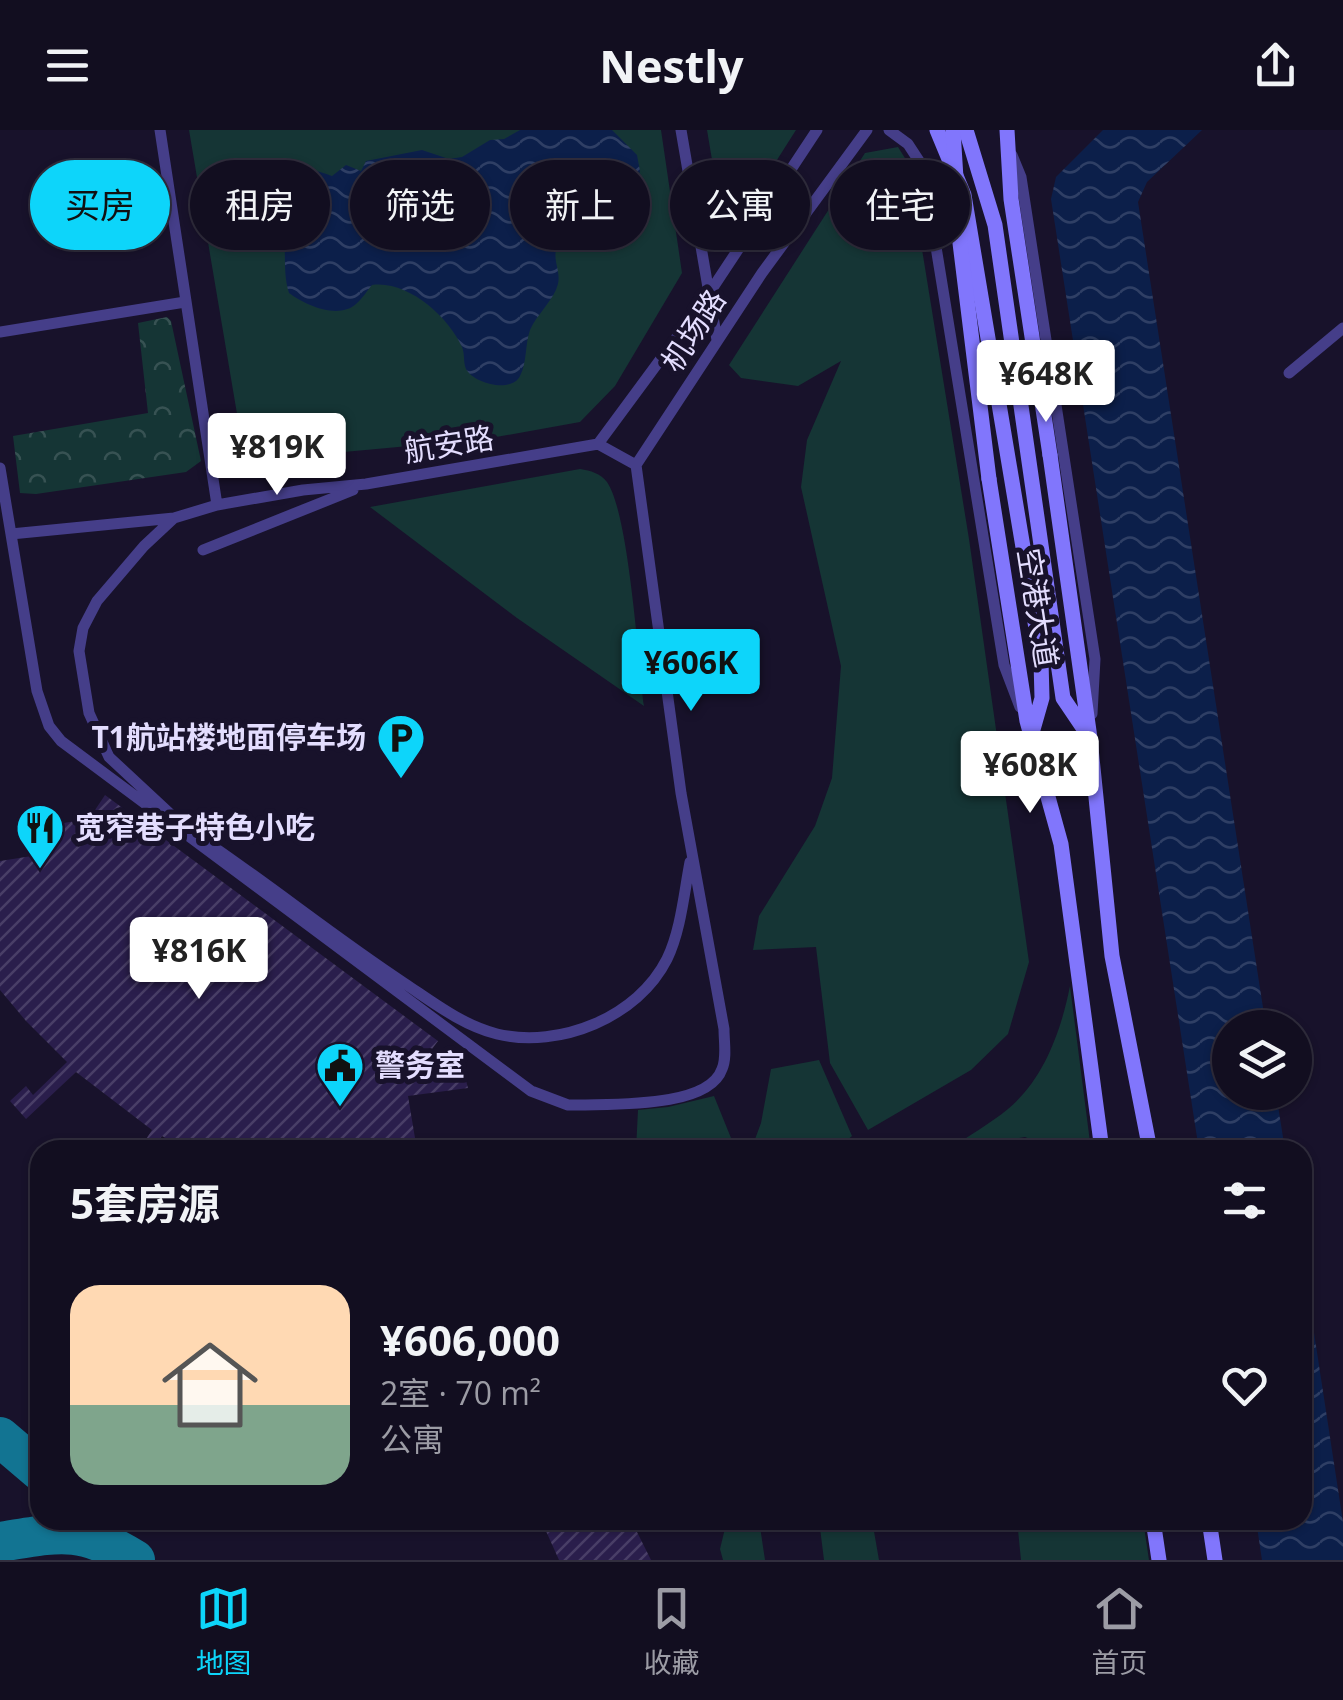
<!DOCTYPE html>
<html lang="zh">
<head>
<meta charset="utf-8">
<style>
  :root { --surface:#120e20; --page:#1f1c2d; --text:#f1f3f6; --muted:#9c9ca5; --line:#312e3e; --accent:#0dd5fa }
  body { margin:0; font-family:"Open Sans","Noto Sans SC",sans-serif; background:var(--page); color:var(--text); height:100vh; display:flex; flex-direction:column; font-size:38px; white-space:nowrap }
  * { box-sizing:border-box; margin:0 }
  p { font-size:32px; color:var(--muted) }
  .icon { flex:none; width:55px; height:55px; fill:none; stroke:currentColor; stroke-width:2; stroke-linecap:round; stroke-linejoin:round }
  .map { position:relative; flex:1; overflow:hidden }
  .sheet { position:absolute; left:30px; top:1010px; width:1282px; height:390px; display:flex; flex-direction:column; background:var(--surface); border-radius:30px; box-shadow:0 2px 8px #0004,0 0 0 2px var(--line) }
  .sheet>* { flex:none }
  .top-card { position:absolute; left:30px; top:30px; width:1285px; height:90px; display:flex; gap:20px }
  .buttons { position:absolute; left:1212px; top:880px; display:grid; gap:20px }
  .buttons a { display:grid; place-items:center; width:100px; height:100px; border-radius:50%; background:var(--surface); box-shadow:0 2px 8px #0004,0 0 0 2px var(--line); font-size:50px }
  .price { position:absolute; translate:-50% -85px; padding:0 22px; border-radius:10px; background:#fff; color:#222; font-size:32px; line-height:65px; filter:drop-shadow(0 2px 5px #0008) }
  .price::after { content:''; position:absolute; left:50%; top:60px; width:30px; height:22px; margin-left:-15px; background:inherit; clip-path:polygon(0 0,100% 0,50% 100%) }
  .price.selected { background:var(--accent); color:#111 }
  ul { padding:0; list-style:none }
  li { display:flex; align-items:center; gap:30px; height:250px; padding:0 40px }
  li+li { border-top:2px solid var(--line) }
  li span { display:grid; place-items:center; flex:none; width:280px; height:200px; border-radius:30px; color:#555 }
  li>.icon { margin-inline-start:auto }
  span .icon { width:120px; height:120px; fill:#fffc; stroke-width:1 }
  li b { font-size:42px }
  h2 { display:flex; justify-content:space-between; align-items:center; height:120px; padding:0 40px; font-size:42px }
  .pill { padding:0 35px; border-radius:45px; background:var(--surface); box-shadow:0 2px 8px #0004,0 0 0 2px var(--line); font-size:35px; line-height:90px }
  .pill.selected { background:var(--accent); color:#111 }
  header { display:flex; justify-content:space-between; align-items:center; height:130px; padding:0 40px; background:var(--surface); font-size:45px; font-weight:700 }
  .menu { display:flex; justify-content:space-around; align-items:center; height:140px; border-top:2px solid var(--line); background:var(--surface); font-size:28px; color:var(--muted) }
  .menu a { display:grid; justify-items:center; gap:5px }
  .menu .selected { color:var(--accent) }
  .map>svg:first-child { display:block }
</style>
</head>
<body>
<header><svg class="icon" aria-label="menu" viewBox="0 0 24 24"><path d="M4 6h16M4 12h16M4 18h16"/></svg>Nestly<svg class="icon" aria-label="share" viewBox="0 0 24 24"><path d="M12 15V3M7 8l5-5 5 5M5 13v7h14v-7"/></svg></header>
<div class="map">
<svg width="1343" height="1430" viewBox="0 0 1343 1430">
  <defs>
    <pattern id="forest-crowns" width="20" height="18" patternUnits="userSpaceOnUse" patternTransform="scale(2.5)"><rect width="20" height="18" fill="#153535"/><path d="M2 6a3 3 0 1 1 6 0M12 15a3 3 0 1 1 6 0" fill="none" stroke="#375253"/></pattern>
    <pattern id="water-waves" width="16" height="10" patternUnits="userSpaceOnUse" patternTransform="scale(2.5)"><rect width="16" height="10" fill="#0c1f4a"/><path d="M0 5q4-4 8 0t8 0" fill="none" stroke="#2f3f65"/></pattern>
    <pattern id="building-hatch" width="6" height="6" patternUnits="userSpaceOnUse" patternTransform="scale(2.5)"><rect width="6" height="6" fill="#2a1e4c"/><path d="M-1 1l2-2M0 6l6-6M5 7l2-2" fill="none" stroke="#493e67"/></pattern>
  </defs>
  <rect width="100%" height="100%" fill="#18122b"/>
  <path fill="#153535" d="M189,0H661L682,143L615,256L580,292L485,309L245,331Z
    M707,0H796L740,88L723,95Z
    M898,17L908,33L969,409L1029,832L1008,904L971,940L868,1000L830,933L816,817L753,820L759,786L815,696L832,648L841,536L801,357L807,310L841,231L798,256L741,248L729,235L865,23Z
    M580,339C591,341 600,343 607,352C629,384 638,530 644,576L517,488L370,377Z
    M1070,856L1091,1020H1056L1025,1007L950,1019C969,1005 990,994 1008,979C1044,949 1061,901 1070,856Z
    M819,930L852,1006L835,1020H751L761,993L771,939Z
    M714,966L731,1008L726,1020H636L638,980L668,977Z
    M727,1390H759L765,1430H723L720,1419Z
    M819,1390H872L879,1430H824Z
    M1017,1390H1143L1149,1430H1021Z"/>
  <path fill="url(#forest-crowns)" d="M167,187L171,191L201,331L186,342L36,364L20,363L13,306L148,283L138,193Z"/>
  <path fill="url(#water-waves)" d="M520,0H612L637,25L640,41L622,99L603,113L572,109L557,117C552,130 561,140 558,154C554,170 537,184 530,200C525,214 527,233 520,246C512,263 474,254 466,239C463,232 465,224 462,217C448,186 407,150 372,155C367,161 362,169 356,174C338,190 305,175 289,163C283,144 286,125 284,106C280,62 269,21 332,46L346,35L361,41L366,31L422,20L449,29L462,27L490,10L504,9Z
    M1103,0H1202L1147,52L1138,72L1266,897L1230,898V962L1276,963L1285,1020H1199L1051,69L1056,47Z
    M1303,1131L1343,1392V1430H1262L1256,1390H1302Z"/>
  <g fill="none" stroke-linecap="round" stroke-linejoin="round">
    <path stroke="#127492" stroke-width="40" d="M0,1307L40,1341
      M0,1412C61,1402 81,1396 135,1430"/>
  </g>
  <path fill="url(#building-hatch)" d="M105,665L438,911L420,935L461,932L468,958L408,966L417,1020H185L162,1006L153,1020H139L152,1000L76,942L26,989L10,971L26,956L33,965L67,932L26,891L0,860V731L51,723L44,696L89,689Z
    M541,1390H631L651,1430H559Z"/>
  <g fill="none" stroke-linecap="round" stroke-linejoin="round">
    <path stroke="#453e89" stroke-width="11" d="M160,0L217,375
      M681,0L717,210
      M889,0L908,14L923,37L1004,535L1020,577
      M1012,25L1021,47L1095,529L1092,584
      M0,202L185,172
      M1289,243L1343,198
      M598,314L708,165L817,0
      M636,335L762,143L867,0
      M0,338L37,561L49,596L61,611L531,961L568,975H583C618,974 709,977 722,939C727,928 724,912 724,899L681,663L636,335L598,314
      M174,388L144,416L97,471L83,498L79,521L89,583L109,627L180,693
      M11,404L174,388L217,375L303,360L366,354L598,314
      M203,420L353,360
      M199,707C269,754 334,807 404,853C434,873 462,895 497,904C560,919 638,887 667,829C681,800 684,763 690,732"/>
    <path stroke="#8176fc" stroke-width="15" d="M937,0L964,65L1028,447L1041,531L1042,568L1032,603
      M966,0L995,95L1063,568L1088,605
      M1050,325L1090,608L1112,826L1150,1020
      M989,349L1027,591L1061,714L1102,1020
      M1153,1390L1159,1430
      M1209,1390L1215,1430"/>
    <path stroke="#8176fc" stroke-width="15" d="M953,0L960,113L989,349
      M1007,0L1011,69L1050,325"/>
  </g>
  <defs>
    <g id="parking-pin" transform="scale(2.5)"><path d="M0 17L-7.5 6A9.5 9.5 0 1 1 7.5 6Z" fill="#0dd5fa" stroke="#18122b"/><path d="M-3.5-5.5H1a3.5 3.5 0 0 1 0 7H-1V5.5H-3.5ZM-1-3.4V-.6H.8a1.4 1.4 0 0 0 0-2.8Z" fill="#111"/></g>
    <g id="restaurant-pin" transform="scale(2.5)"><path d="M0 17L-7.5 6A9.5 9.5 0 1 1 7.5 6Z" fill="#0dd5fa" stroke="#18122b"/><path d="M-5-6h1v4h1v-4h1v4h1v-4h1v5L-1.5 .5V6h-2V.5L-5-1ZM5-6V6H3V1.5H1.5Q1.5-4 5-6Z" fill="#111"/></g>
    <g id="civic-pin" transform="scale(2.5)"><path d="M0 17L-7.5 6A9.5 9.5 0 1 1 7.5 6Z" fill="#0dd5fa" stroke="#18122b"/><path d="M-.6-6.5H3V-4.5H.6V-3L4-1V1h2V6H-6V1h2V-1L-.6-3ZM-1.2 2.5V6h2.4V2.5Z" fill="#111"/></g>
  </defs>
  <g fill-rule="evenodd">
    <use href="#parking-pin" x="401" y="608"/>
    <use href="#restaurant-pin" x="40" y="698"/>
    <use href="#civic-pin" x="340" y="936"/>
  </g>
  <g text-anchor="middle" stroke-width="10" stroke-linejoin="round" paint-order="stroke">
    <g font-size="30" fill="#e3ddfe" stroke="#18122b">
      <text transform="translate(694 201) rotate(-57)" y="10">机场路</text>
      <text transform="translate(449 315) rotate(-9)" y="10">航安路</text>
      <text transform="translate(1037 478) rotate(81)" y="10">空港大道</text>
    </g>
    <g font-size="30" font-weight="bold" fill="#e3ddfe" stroke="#18122b" text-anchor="start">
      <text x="366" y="618" text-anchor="end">T1航站楼地面停车场</text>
      <text x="75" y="708">宽窄巷子特色小吃</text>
      <text x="375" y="946">警务室</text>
    </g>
  </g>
</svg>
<div class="buttons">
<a><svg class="icon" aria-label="layers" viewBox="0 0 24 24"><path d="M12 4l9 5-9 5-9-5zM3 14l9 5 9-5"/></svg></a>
</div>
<b class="price" style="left:1046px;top:295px">¥648K</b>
<b class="price" style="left:277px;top:368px">¥819K</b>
<b class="price selected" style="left:691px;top:584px">¥606K</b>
<b class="price" style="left:1030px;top:686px">¥608K</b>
<b class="price" style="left:199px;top:872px">¥816K</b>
<div class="top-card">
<a class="pill selected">买房</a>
<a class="pill">租房</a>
<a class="pill">筛选</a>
<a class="pill">新上</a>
<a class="pill">公寓</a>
<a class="pill">住宅</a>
</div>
<section class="sheet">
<h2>5套房源<svg class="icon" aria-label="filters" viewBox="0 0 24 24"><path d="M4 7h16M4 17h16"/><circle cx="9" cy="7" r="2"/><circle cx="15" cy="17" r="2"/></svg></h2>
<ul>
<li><span style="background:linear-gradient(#ffd9b3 60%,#7fa58c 0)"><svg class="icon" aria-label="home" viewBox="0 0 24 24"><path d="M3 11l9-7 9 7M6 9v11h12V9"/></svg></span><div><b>¥606,000</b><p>2室 · 70 m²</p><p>公寓</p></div><svg class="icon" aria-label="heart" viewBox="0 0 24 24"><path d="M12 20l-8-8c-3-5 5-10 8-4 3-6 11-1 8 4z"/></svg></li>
</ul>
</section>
</div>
<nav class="menu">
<a class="selected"><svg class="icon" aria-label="map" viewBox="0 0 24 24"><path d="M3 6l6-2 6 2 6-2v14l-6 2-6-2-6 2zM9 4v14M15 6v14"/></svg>地图</a>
<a><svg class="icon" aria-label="saved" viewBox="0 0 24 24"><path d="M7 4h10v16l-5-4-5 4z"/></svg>收藏</a>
<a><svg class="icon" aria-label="home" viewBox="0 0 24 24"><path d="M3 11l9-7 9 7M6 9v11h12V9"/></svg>首页</a>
</nav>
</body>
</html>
